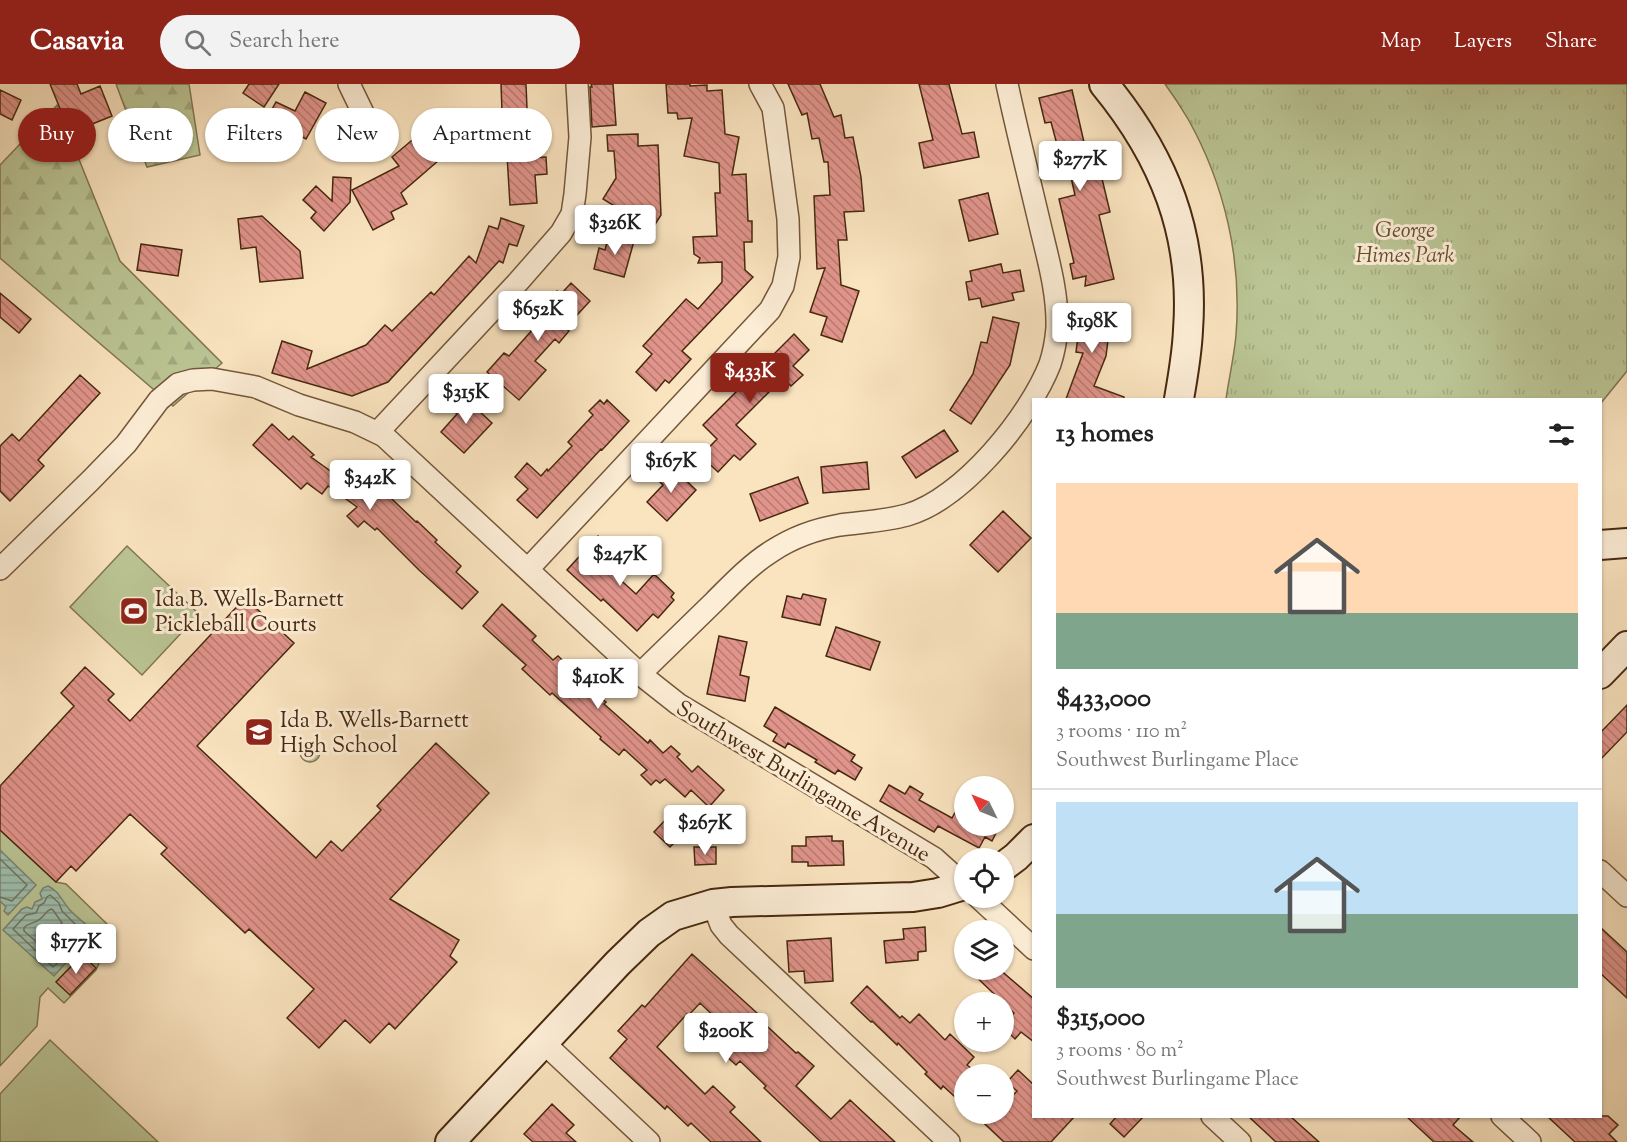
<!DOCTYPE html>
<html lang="en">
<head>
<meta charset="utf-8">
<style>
  :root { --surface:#fff; --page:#f2f2f2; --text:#222; --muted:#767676; --line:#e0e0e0; --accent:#8f2418 }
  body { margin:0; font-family:"Sorts Mill Goudy",serif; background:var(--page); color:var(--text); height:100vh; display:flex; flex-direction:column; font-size:22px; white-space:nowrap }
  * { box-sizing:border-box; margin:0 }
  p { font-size:20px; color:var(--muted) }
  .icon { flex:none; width:33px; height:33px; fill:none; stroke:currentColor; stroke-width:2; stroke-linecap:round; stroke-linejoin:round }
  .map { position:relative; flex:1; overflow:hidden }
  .sheet { position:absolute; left:1032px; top:314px; width:570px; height:720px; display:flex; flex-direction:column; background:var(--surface); border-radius:0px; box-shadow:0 2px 4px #0004 }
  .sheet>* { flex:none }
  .banner { position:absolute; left:18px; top:24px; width:570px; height:54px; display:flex; gap:12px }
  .needle { width:39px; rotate:313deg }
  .tools { position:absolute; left:954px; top:692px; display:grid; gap:12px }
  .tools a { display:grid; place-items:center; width:60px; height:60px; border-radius:50%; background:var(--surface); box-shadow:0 2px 4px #0004; font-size:30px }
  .price { position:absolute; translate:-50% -51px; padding:0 14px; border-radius:6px; background:#fff; color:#222; font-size:20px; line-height:39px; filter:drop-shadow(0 2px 3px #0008) }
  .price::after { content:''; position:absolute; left:50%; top:36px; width:18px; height:14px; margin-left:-9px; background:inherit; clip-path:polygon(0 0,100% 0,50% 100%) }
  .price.on { background:var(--accent); color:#fff }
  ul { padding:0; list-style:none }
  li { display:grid; align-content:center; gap:12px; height:318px; padding:0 24px }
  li+li { border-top:2px solid var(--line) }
  li span { display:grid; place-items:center; height:186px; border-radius:0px; color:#555 }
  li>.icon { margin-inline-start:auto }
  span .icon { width:108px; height:108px; fill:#fffc; stroke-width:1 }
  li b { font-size:26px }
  h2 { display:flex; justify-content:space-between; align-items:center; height:72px; padding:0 24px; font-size:26px }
  .pill { padding:0 21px; border-radius:27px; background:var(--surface); box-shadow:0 2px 4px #0004; font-size:21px; line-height:54px }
  .pill.on { background:var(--accent); color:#fff }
  header { display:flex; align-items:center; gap:36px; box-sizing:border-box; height:84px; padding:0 30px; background:var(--accent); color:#fff }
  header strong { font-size:28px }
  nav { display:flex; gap:33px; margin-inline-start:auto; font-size:21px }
  .search { width:420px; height:54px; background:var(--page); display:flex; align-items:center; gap:15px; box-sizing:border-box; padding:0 21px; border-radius:33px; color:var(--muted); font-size:22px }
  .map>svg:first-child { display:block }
</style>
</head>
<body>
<header>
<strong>Casavia</strong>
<div class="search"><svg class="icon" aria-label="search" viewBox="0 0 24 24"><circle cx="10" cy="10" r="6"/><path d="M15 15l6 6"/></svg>Search here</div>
<nav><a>Map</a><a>Layers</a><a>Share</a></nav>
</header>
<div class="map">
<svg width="1627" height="1058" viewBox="0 0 1627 1058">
  <defs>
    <pattern id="forest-firs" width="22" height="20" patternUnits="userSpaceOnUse" patternTransform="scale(1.5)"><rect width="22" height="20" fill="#bbc595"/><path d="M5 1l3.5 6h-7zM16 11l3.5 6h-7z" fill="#a2a97f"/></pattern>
    <pattern id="park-tufts" width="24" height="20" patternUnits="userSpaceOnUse" patternTransform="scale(1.5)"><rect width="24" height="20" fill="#bbc595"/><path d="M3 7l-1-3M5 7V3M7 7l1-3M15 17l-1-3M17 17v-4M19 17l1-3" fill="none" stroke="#a2a97f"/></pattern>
    <pattern id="water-rules" width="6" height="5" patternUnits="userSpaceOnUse" patternTransform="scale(1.5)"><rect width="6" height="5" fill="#9ebfaf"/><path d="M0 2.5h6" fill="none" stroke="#839b8d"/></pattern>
    <pattern id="building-back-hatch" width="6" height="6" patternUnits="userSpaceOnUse" patternTransform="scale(1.5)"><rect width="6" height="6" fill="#e1948b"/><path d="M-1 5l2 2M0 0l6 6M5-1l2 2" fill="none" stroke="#b87970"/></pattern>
  </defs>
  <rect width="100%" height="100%" fill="#fae4c0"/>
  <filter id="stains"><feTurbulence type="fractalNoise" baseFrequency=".00333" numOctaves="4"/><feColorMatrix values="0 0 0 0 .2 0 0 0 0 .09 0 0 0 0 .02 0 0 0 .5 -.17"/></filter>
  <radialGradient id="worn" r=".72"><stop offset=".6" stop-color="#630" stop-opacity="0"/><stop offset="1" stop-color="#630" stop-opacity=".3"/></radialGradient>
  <path fill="url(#forest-firs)" stroke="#817652" stroke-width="1.5" d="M116,0H189L200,71L147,83Z
    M57,21L120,177L222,279L173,322L0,174V81Z"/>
  <path fill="url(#park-tufts)" stroke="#817652" stroke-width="1.5" d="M1165,0H1627V287L1601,319L1600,315H1226C1229,294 1234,273 1236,251C1242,176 1225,101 1188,35C1181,23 1173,11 1165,0Z"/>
  <path fill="#bbc595" stroke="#817652" stroke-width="1.5" d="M127,462L199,530L142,591L70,523Z
    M300 668a10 10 0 1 1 20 0a10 10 0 1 1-20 0Z
    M0,746L56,798L66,800L107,840L111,846V851L96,886L64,919L48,904L40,913L37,942L0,982Z
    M50,956L158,1058H0V1010Z"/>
  <path fill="url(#water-rules)" stroke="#7b836f" stroke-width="1.5" d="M0,766L36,801L8,831L4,827L6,823L0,817Z
    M48,802C60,808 61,816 69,825C74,831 82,837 88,842L74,857L68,852L62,858L70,867L71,873L54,892L3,846L22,825L27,823L32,825L35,818L42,815L40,809L43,804Z"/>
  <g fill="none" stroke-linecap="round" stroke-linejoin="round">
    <path stroke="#72745e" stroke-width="1.5" d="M0,775L27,801L12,817L0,813
      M50,811L59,819L62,827L78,843L74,847L65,848L57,855V861L65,872L53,883L13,845L26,831L36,829L39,822L44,819L47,813Z
      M51,825L53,826L62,839C55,847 48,852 49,864L46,866L24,847V844C29,838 34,840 40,835C45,831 46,827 51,825Z"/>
  </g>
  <path fill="url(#building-back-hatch)" stroke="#47280e" stroke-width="1.5" d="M50,0H77L81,10L100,2L112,32L70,49Z
    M249,0H279L264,23L243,9Z
    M501,0H526L529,74L546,73L547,90L535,91L537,119L510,121L506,54L503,55Z
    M591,0H613L616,41L592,43L590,3H592Z
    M666,0H690V2L707,1V7L722,6L725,50L739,53L732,91L746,90L748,137H752V158H744L745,186L753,193L682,267L691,275L669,299L665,296L656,307L636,288L652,270L643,262L686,215L698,225L722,198V178L698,179L700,174L694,170L693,153L717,152L715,109H720L719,79L684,72L692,34L678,35L677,29H668Z
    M788,0H820L834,33L841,31L845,54L853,53L861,93L864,127L844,128L847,156H838L841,201L859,207L842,258L821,251L827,233L810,228L825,184L817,185L814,112L830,111L828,78H824L819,54L812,55L807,29L802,31Z
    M919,0H949L962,50L974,48L979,73L924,84L919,59L933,56Z
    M0,6L21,16L12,36L0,30Z
    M1072,6L1089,80L1098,78L1110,128L1099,131L1114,195L1085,202L1086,192L1073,195L1070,180L1074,179L1059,115L1075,111L1066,71L1060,72L1051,38L1045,39L1039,14Z
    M305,8L326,19L306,55L267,34L276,18L295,27Z
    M638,50V62L658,61L661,131L652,145L603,115L616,94L614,67H608L607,51Z
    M417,52L438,77L401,109L407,120L391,128L394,135L373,146L352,106L399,82L392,73Z
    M333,93L351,94L350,118L324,147L311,134L316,128L303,116L316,102L332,117Z
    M988,109L998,150L969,157L959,116Z
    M262,132L300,167L303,194L260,198L256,163L241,165L238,135Z
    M501,134L524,142L517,162L509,160L503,179L499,177L388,298L352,312L272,289L282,257L312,267L307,285L366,261L385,241L392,247L431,208L434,211L469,172L476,179L489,142L498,145Z
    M609,150L634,157L624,193L594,185L599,164L605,166Z
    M141,160L182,166L178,192L137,186Z
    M1001,180L1003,189L1020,186L1024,207L1012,209L1014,216L982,223L980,214L969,216L966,198L972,197L970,187Z
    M571,199L590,217L565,244L569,247L559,259L555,255L535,277L546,286L519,316L487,288L504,269L509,272L534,244L528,238L557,207L561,210Z
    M0,209L31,235L19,249L0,233Z
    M1082,221L1112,225L1106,272L1094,302L1124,313V315H1066L1083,269L1076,268Z
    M993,233L1019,239L1010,281L971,340L950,326L973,290L981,258L987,259Z
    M794,250L809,266L793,282L803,291L791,302L783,294L736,341L756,360L740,376L734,371L718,388L701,372L717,355L703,341Z
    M80,291L100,309L38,376L44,382L10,417L0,407V362L12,350L19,357Z
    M464,313L492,339L464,369L441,348L457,330L452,325Z
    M600,316L604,320L607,316L629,337L602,366L601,365L537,434L517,416L528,405L515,393L527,379L541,392L547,385L548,387L572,362L568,358L593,331L589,327Z
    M272,340L289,356L293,352L314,371L311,373L336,391L346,378L374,398L416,438L417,437L437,456L435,458L461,482L456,488L478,508L462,525L419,486L377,444L375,446L364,437L358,443L347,432L357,423L328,402L322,410L307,399L301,405L253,361Z
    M944,346L958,367L916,394L902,373Z
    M867,378L869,405L823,409L821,383Z
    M671,382L696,406L667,437L647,418L663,401L658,396Z
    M798,393L808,419L760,437L750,410Z
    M1003,427L1031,454L998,488L970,461Z
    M598,452L615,468L604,481L636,510L654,490L674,509L671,513L674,516L658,534L653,530L637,547L603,515L601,517L567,486Z
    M803,510L826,515L820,541L782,533L787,512L801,515Z
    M245,514L294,559L197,662L316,774L331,757L342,767L381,726L377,722L436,659L489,709L390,815L459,856L450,872L457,878L395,945L389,939L370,959L345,936L319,964L287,934L314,905L249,845L245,849L161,770L167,764L130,730L76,787L71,782L56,798L0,746V702L74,622L61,609L85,583L114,610L108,616L130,637Z
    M502,520L536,552L532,556L553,576L558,572L587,599L590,596L601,606L597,611L606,618L604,620L648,659L650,656L663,669L671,662L680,670L677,673L692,688L698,682L724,706L709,723L691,706L685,713L665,695L660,699L656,696L651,701L641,691L647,686L624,665L619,671L600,655L601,653L552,609L550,611L522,585L526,581L483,542Z
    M836,543L880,558L870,586L826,572Z
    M719,552L747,558L740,591L749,593L745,617L707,610Z
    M1627,621V648L1600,676V649Z
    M775,623L855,671L851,677L862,684L855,696L838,686L835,690L815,678L817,676L788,659L785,664L773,657L777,650L764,642Z
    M889,701L905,710L910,702L923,710L919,716L952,734L964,712V741H1000L992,757L985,753L979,764L938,742L934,748L880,717Z
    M668,733L685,748L670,763L654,748Z
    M832,752V757H843L844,781L808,782V778H792V762H806V753Z
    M694,763H716V780L695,781Z
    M925,843L926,867L918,868V876L886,879L884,857L904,855L903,845Z
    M1600,843L1627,868V914L1600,889Z
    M831,854L833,897L805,899L804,887L789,888L787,857Z
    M692,870L757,929L755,931L796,969L798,968L814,982L796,1002L816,1021L831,1035L850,1016L895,1058H821L764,1004L766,1002L740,977L736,981L725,971L739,956L700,919L688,932L687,930L657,963L705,1010L713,1002L735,1023L730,1028L761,1058H711L691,1039L688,1042L667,1022L665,1025L610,974L627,955L618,947L642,921L645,923Z
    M82,871L96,884L70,911L56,898Z
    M968,885H999L1034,915V958L1021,948L1015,955L1004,944V941L1014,929Z
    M867,902L900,934L902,932L910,939L919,930L945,956L950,950L974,973L967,981L972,985L967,990H964V1021L943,1002L941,1005L925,990L927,988L898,959L897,961L872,937L871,938L851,919Z
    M1018,986L1034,1001V1032H1075L1051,1058H1004L973,1029H1004V1021L1017,1007L1007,998Z
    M552,1020L574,1041L566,1049L576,1058H533L524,1050Z
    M1117,1032H1144L1124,1053L1110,1040Z
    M1248,1032H1290L1319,1058H1276Z
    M1406,1032H1461L1453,1041L1473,1058H1434Z
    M1547,1032H1608L1618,1041L1609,1050L1617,1058H1575Z"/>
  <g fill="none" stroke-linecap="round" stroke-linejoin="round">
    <g stroke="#74573a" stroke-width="24">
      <path id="street" d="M349,0L365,33
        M378,348L518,198L561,149L572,130L575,110L580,53L577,0
        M0,485L91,396L126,360L159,316L178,300L193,296L212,295L256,303L299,321L355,338L384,352L640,590L678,620L934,774L964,801
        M528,485L770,226L783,202L789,173L788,135L773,24L760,0
        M640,590C665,566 689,542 714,518C732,500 751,480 772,467C792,454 816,445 840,441C862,438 885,437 907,431C963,415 1030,332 1050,280C1054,268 1056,256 1057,244C1058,209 1048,175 1040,141C1029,94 1017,47 1007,0
        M1600,787L1627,812
        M978,813L1034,865
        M713,820L721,841L729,851L949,1058
        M544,959L649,1058
        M1212,1032L1240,1058
        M1502,1032L1530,1058"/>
    </g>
    <g stroke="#47280e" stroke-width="32">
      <path id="secondary" d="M1104,0C1164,73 1195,150 1188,246C1187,270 1183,292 1179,315
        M1600,461L1627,459
        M1600,590L1627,562
        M1004,782L1016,773L1034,755
        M450,1058L618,879L649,849L673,832L713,820L732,818L913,813L938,809L964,801"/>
    </g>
    <use href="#street" stroke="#fcedd6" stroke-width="21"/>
    <use href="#secondary" stroke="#fcedd6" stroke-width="28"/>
  </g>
  <defs>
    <g id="stadium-square" transform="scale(1.5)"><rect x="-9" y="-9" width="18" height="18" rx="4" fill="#8f2418" stroke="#fcedd6"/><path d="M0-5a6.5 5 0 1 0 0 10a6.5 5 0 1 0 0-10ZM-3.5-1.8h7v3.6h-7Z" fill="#fff"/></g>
    <g id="school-square" transform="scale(1.5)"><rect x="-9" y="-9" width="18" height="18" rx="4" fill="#8f2418" stroke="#fcedd6"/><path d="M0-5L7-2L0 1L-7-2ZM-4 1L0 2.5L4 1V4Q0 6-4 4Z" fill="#fff"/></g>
  </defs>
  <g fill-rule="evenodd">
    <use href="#stadium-square" x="134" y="527"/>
    <use href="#school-square" x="259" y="648"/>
  </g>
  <g text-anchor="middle" stroke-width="6" stroke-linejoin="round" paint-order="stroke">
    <g font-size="22" font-style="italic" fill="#644f30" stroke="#fcedd6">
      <text x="1405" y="153">George<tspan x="1405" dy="25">Himes Park</tspan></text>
    </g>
    <g font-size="22" fill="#47280e" stroke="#fcedd6" text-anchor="start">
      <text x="155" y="522">Ida B. Wells-Barnett<tspan x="155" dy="25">Pickleball Courts</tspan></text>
      <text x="280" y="643">Ida B. Wells-Barnett<tspan x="280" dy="25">High School</tspan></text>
    </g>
    <g font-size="22" fill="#47280e" stroke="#fcedd6">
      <text transform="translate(804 696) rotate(31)" y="8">Southwest Burlingame Avenue</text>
    </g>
  </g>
  <rect width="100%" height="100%" filter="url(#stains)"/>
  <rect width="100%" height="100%" fill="url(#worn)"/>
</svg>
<div class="tools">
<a><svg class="needle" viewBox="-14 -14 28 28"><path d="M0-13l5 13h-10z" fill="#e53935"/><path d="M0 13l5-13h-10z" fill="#767676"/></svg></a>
<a><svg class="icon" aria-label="locate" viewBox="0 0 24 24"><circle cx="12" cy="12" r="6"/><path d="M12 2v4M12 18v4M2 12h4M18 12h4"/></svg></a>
<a><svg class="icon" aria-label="layers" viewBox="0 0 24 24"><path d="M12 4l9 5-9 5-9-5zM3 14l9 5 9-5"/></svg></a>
<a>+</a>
<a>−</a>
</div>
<b class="price" style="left:1080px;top:108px">$277K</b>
<b class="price" style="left:615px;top:172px">$326K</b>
<b class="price" style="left:538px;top:258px">$652K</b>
<b class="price" style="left:1092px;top:270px">$198K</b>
<b class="price on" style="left:750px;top:320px">$433K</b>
<b class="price" style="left:466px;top:341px">$315K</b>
<b class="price" style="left:671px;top:410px">$167K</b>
<b class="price" style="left:370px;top:427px">$342K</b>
<b class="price" style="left:620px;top:503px">$247K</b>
<b class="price" style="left:598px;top:626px">$410K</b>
<b class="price" style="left:705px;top:772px">$267K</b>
<b class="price" style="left:76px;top:891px">$177K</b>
<b class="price" style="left:726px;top:980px">$200K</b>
<div class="banner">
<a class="pill on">Buy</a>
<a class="pill">Rent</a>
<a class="pill">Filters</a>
<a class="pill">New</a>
<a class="pill">Apartment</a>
</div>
<section class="sheet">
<h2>13 homes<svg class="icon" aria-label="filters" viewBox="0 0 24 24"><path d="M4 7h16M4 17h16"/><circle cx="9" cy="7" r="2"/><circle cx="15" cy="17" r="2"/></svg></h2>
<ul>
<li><span style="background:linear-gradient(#ffd9b3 70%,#7fa58c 0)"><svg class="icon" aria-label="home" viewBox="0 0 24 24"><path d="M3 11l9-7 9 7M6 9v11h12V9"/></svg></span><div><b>$433,000</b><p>3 rooms · 110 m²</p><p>Southwest Burlingame Place</p></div></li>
<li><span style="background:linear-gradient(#bfe0f5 60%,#7fa58c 0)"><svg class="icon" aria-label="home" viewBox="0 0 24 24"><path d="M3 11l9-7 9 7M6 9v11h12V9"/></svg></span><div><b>$315,000</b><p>3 rooms · 80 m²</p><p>Southwest Burlingame Place</p></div></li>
</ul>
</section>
</div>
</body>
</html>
